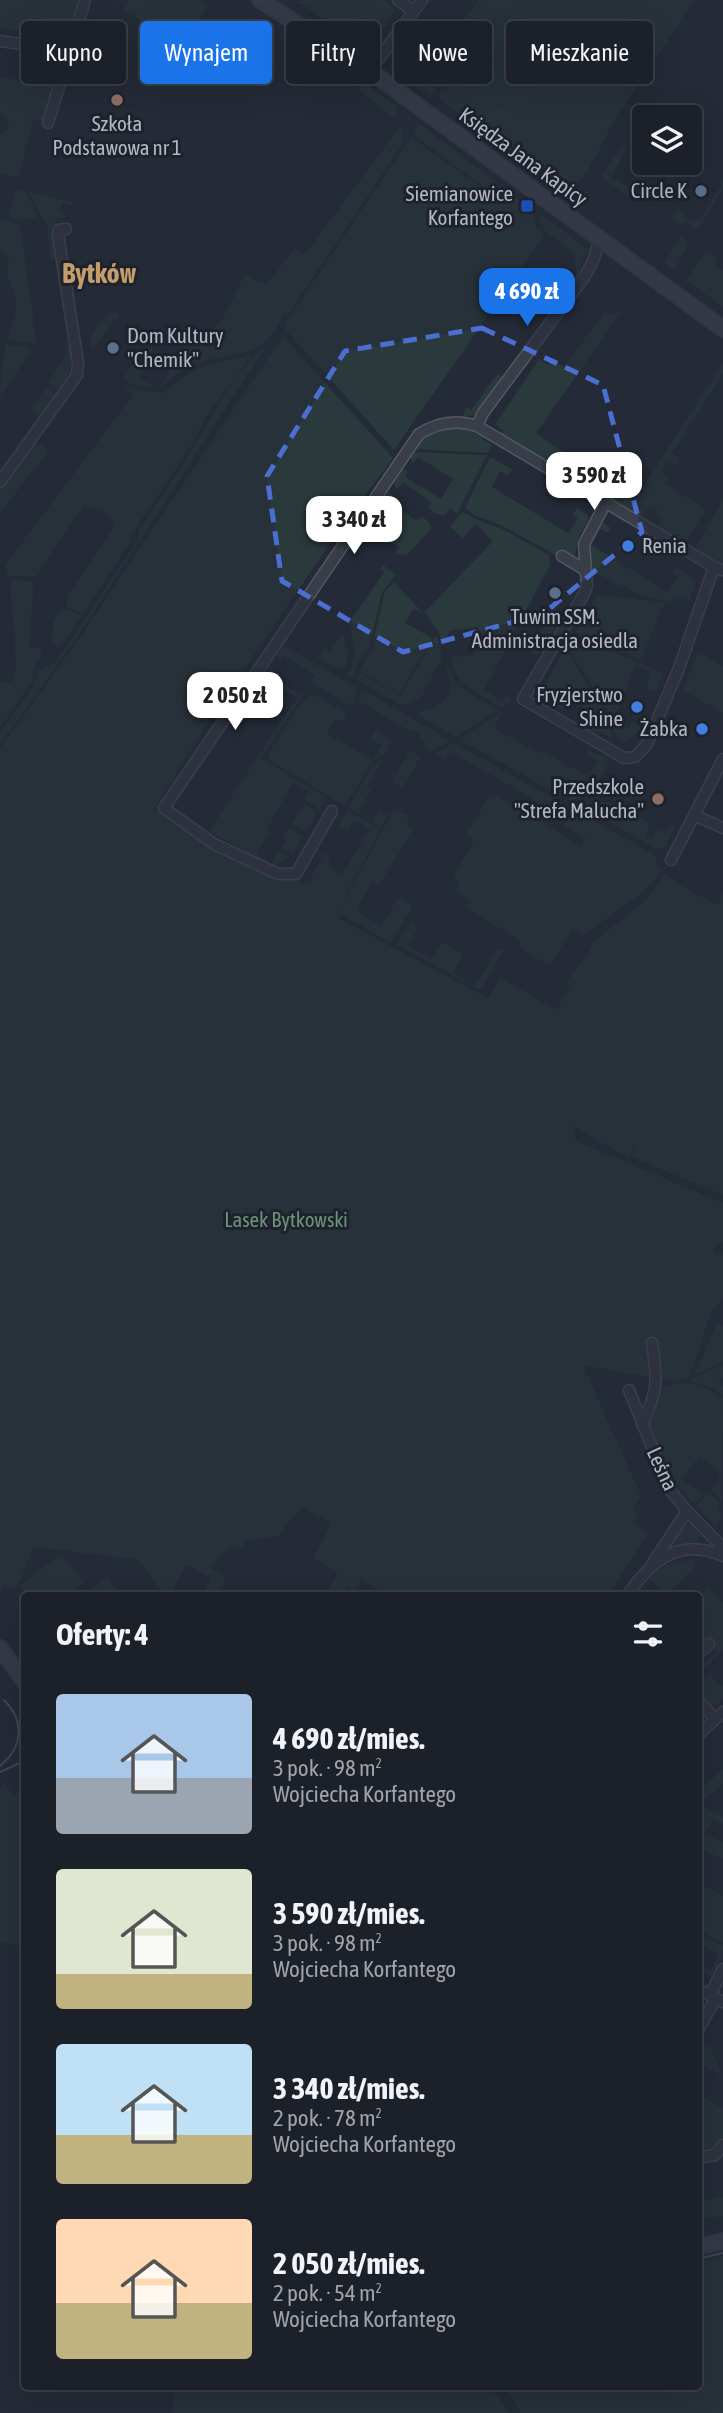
<!DOCTYPE html>
<html lang="pl">
<head>
<meta charset="utf-8">
<style>
  :root { --surface:#1b2029; --page:#242831; --text:#f1f3f6; --muted:#a0a3a8; --line:#393e46; --accent:#1a73e8 }
  body { margin:0; font-family:"Asap Condensed",sans-serif; background:var(--page); color:var(--text); height:100vh; display:flex; flex-direction:column; font-size:26px; white-space:nowrap }
  * { box-sizing:border-box; margin:0 }
  p { font-size:23px; color:var(--muted) }
  .icon { flex:none; width:38px; height:38px; fill:none; stroke:currentColor; stroke-width:2; stroke-linecap:round; stroke-linejoin:round }
  .map { position:relative; flex:1; overflow:hidden }
  .panel { position:absolute; left:21px; top:1592px; width:681px; height:798px; display:flex; flex-direction:column; background:var(--surface); border-radius:7px; box-shadow:0 7px 28px #0002,0 0 0 2px var(--line) }
  .panel>* { flex:none }
  .guide { position:absolute; left:21px; top:21px; width:682px; height:63px; display:flex; gap:14px }
  .tools { position:absolute; left:632px; top:105px; display:grid; gap:14px }
  .tools a { display:grid; place-items:center; width:70px; height:70px; border-radius:7px; background:var(--surface); box-shadow:0 7px 28px #0002,0 0 0 2px var(--line); font-size:35px }
  .price { position:absolute; translate:-50% -60px; padding:0 16px; border-radius:14px; background:#fff; color:#222; font-size:23px; line-height:46px; filter:drop-shadow(0 2px 4px #0008) }
  .price::after { content:''; position:absolute; left:50%; top:42px; width:21px; height:16px; margin-left:-10px; background:inherit; clip-path:polygon(0 0,100% 0,50% 100%) }
  .price.selected { background:var(--accent); color:#fff }
  ul { padding:0; list-style:none }
  li { display:flex; align-items:center; gap:21px; height:175px; padding:0 35px }
  li span { display:grid; place-items:center; flex:none; width:196px; height:140px; border-radius:7px; color:#555 }
  li>.icon { margin-inline-start:auto }
  span .icon { width:84px; height:84px; fill:#fffc; stroke-width:1 }
  li b { font-size:30px }
  h2 { display:flex; justify-content:space-between; align-items:center; height:84px; padding:0 35px; font-size:30px }
  .tag { padding:0 24px; border-radius:7px; background:var(--surface); box-shadow:0 7px 28px #0002,0 0 0 2px var(--line); font-size:24px; line-height:63px }
  .tag.selected { background:var(--accent); color:#fff }
  .map>svg:first-child { display:block }
</style>
</head>
<body>
<div class="map">
<svg width="723" height="2413" viewBox="0 0 723 2413">
  <rect width="100%" height="100%" fill="#242a37"/>
  <path fill="#2a3a3c" d="M0,0H78L79,1L64,41L58,44L61,33L57,32L56,36L0,28Z
    M129,0H198L207,6L183,47L123,10Z
    M305,0H385L393,7L395,12L378,35L365,44L297,2Z
    M478,0H694L614,122L587,172L570,194L506,148V143L499,139L497,142L440,100C437,89 448,79 454,71L453,63L432,96C419,91 400,77 394,65L407,39L436,60Z
    M38,54L54,57L60,63L47,117L43,121L33,119L19,178L0,173V134L7,130L9,123L6,115L0,112V76L41,86L45,71L35,68Z
    M363,82L397,106L395,119L358,89Z
    M419,123L532,210L536,228L545,234L394,450L286,330L284,327L286,322L411,137L535,226L412,134Z
    M401,125L403,131L402,145L288,315L285,313C261,363 239,349 196,364C181,368 171,378 161,389L132,384L123,378L133,364L141,369L154,341L156,342L138,378L159,388L185,346L190,348C221,333 231,302 245,274L259,283H268L295,248L305,254Z
    M623,145L628,147L611,177L633,190L628,198L604,179L601,175Z
    M716,175L723,181V188L699,228H695L684,222L681,225L674,220L672,216L676,211L683,212V217L695,221L702,217L722,184Z
    M21,189L26,191L38,218L20,220L9,217L14,193Z
    M28,191L72,202V206L63,203L59,212L68,217L55,219L56,226L54,229L58,259L51,260L47,234L48,229Z
    M541,214L588,249L578,274L570,286L577,271L573,252L546,232L539,217Z
    M0,218L20,224L37,344L7,340C10,330 15,318 16,307C17,289 2,277 9,260L6,254L0,251Z
    M682,236L687,241L688,246L674,270L665,264V261Z
    M705,251L718,257L715,265L723,270V307L686,280Z
    M622,311L536,433L634,501L723,362V374L672,453L679,458L675,466L667,462L661,472L668,477L665,484L706,509L686,543L658,526L662,520L655,516L658,510L649,506L642,518L502,434L503,431L497,427L496,423L539,359L548,365L553,358L564,366L605,312L609,315Z
    M113,312L120,314L118,321L115,320L92,350L90,338L102,318Z
    M283,336L393,458L335,536L211,718L154,809L267,875L291,878L304,885L307,881L311,883L313,879L311,877L324,853L332,857L327,866L342,875L369,829L354,820L347,832L338,827L347,810L380,829L336,916L394,809L410,816L406,824L413,829L379,886L372,882L356,910L381,926L398,898L413,906L391,943L341,914L338,918L488,998L500,977L556,1010L570,987L566,984L576,968L587,956L593,942L643,903L665,874L680,885L718,905L723,893V1195L632,1157L636,1137L630,1159L573,1126L576,1141L723,1203V1242L713,1250L717,1256L721,1253L723,1256V1299L711,1312L690,1377L674,1382L583,1365L641,1495L633,1510L639,1514L633,1523L649,1533L608,1596H442L435,1593L433,1596H391L361,1580L355,1590L357,1591L355,1596H350L352,1590L347,1587L341,1596H325L338,1572L313,1559L330,1526L327,1521L302,1507L278,1536L247,1541L241,1549L231,1545L226,1553L222,1552L211,1568L226,1577L217,1596L204,1592L211,1578L186,1565L170,1594L172,1596H164L139,1560L34,1547L16,1590L3,1586L0,1592V748L76,643Z
    M5,344L32,349L0,397C0,379 4,363 5,344Z
    M65,346H70C74,366 70,376 59,392L48,383L67,354Z
    M266,346L76,639L0,745V732L34,686L38,670L56,662L138,540L139,530C157,503 176,476 193,448C213,414 235,370 266,346Z
    M252,355L206,417L192,444L132,534L130,542L83,614L66,606L68,596L115,524L111,516L84,505L37,576H7L5,565L133,395L120,387L164,393C196,363 210,364 252,355Z
    M497,374L504,378L479,411L475,415L462,417L467,407L471,410Z
    M46,387L57,395L42,417L31,410Z
    M468,426L485,434L482,439L492,444L488,453L415,449C427,431 447,428 468,426Z
    M35,441L49,450L0,513V489Z
    M414,452L487,455L457,514L451,509L445,515L436,514L428,507L431,502L403,482L397,489L393,483L402,469L408,471L405,477L441,499L453,479L418,457L413,464L410,457Z
    M490,457L513,470L508,476L500,471L492,487L568,533L578,519L573,515L577,508L587,514L589,518L578,539L574,560L559,552L557,556L505,527L474,515L465,508Z
    M387,492L393,496L389,501L417,521L422,516L430,523L431,529L407,555L395,554L399,547L371,529L366,535L362,531Z
    M723,499V565L699,551L696,547Z
    M463,512L478,520L505,530L549,555L550,565L484,690L502,701L506,695L514,700L501,708L461,683L450,661L453,655C466,660 477,653 482,640L478,627L449,631L444,647L438,631L425,612L493,541L476,524L462,538L450,526Z
    M600,521L611,528L608,533L600,529L591,545L668,592L678,577L672,573L676,567L696,580L690,601L674,596L671,602L641,595L589,570L588,541Z
    M383,565L396,575L382,592L370,644L355,669L354,678L346,674L350,671L355,653L349,623L384,572L380,569Z
    M10,580L34,581L29,647L41,648V658L35,663L32,681L0,728V682H12L16,666Z
    M394,582L424,614L413,609L405,623L432,638L399,694L359,671L375,644L373,642L385,591Z
    M597,595L665,602L641,660L576,632Z
    M64,608L82,616L63,644L57,647L51,639L54,620Z
    M551,612L561,618L538,656L531,652Z
    M342,634C348,646 352,661 341,670L318,658L325,647L330,651Z
    M436,636C449,665 438,657 430,682L424,685L426,690L420,698L403,706L360,682L358,676L361,673L400,696Z
    M573,636L664,673L656,692L646,688L652,672L635,666L613,722L629,729L632,722L642,726L640,730L624,744L617,739L610,714L567,646Z
    M282,645L358,688L353,707L310,682L315,675L284,655L280,661L276,654Z
    M565,648L608,716L612,739L600,732L593,735L586,732L590,725L578,718L584,703L573,693L564,709L570,714L547,700L542,707L535,702L534,694L538,695Z
    M698,652L723,666V713L682,690Z
    M447,664L456,685L499,710L456,737L421,717L420,711C442,710 462,687 444,667Z
    M269,666L274,668L271,675L300,695L306,690L279,732L276,729L282,719L253,700L248,707L244,700L251,691H258L254,698L284,717L297,698L268,677L263,684L260,677Z
    M361,689L451,741L430,752L423,747L426,742L419,738L421,734L413,729L411,732L359,701Z
    M312,694L348,714L343,722L336,719L327,734L373,760L382,745L371,739L375,730L392,740L386,754L373,761L345,806L269,760L268,754L299,706Z
    M503,711L494,728L540,754L542,751L588,776L597,761L586,754L588,750L610,760C600,778 592,799 569,800L459,739Z
    M274,732L278,734L261,758L327,798L319,809L304,800L309,791L293,783L267,829L270,831L257,854L272,863L279,851L290,857L273,867L209,831Z
    M454,743L658,857L655,865L664,870L642,893L584,935L572,929L550,966L518,947L521,941L466,908L469,900L455,892L460,882L453,877L474,840L466,834L488,798L496,795L581,846L586,839L564,826L568,819L465,760L450,752L445,759L435,754Z
    M410,750L420,758L403,788L392,781L407,755L406,753Z
    M383,759L367,787L371,790L358,812L373,821L379,811L388,815L381,827L348,808L372,766Z
    M610,802L651,823L645,836L651,840L658,829L666,833L672,823L676,826L665,847L659,850L575,803Z
    M304,803L314,810L316,815L307,831L292,824Z
    M289,827L303,836L293,855L282,848L286,840L283,837Z
    M411,922L419,926L408,945L431,959L442,942L463,954L453,972L475,986L498,948L504,951L480,990L397,945Z
    M718,1321L723,1326V1362L694,1375Z
    M723,1365V1377L718,1381L723,1387V1395L709,1387L688,1380Z
    M686,1382L708,1389L723,1397L722,1501L711,1490L720,1480L717,1476L720,1472L699,1457L681,1478L701,1494L707,1490L695,1504C670,1483 660,1449 648,1419L661,1387Z
    M709,1492L721,1503L716,1508L723,1515L715,1526L696,1506Z
    M690,1524L698,1526L703,1531C698,1546 688,1546 674,1546L671,1543L680,1529Z
    M62,1554L83,1583L66,1596H28L20,1585Z
    M695,1558L694,1568L666,1596L649,1578L666,1565Z
    M107,1576L122,1596H80Z
    M709,1587L723,1603V1651L698,1674V1669L717,1652L698,1632V1597Z
    M709,1674L721,1687L723,1686V1699L711,1709L698,1694V1683Z
    M723,1769V1784L701,1802L698,1801V1792Z
    M5,1783L13,1796L24,1788V1946L0,1942V1787Z
    M698,1804L723,1817V1824L713,1819L705,1833L723,1843V1859L698,1847Z
    M698,1883L723,1896V1943L698,1930Z
    M698,1933L723,1946C723,1958 715,1967 715,1979L698,1969L699,1964L711,1970L719,1954L698,1942Z
    M706,2044L710,2046L723,2076L698,2063V2055Z
    M698,2095L723,2108V2141L712,2153L698,2155Z
    M723,2197V2216L698,2220V2201Z
    M723,2256V2413H521L505,2387H698V2262Z
    M176,2387H491L509,2413H172Z"/>
  <g fill="none" stroke-linecap="round" stroke-linejoin="round">
    <g stroke="#535762" stroke-width="13">
      <path id="street" d="M398,0L413,11
        M0,41L68,51
        M370,71L422,0
        M48,123L85,0
        M477,426L483,413L585,276L593,261L600,238
        M0,482L77,375L78,363L58,234L59,230L66,229
        M606,502L584,544L587,586L585,592L523,699L624,758L635,757L647,744L679,668L714,567
        M562,556L585,570
        M332,811L296,874H278L214,844L164,808L419,434C437,423 456,419 477,426L714,567L723,570
        M694,815L723,828
        M671,860L723,759
        M629,1390L669,1489L687,1511L652,1564
        M642,1425C658,1389 658,1382 652,1343
        M687,1511L723,1548
        M627,1596C650,1561 679,1537 723,1556
        M698,1654L709,1644
        M698,1700L715,1719
        M698,1735L723,1712
        M698,1989L723,2002
        M710,1995L723,1969
        M698,2030L716,1998
        M698,2158L715,2155L723,2145"/>
    </g>
    <g stroke="#414650" stroke-width="18">
      <path id="secondary" d="M260,0L370,71L723,329
        M0,1648L24,1681
        M698,2247L723,2241"/>
    </g>
    <use href="#street" stroke="#383d47" stroke-width="10"/>
    <use href="#secondary" stroke="#464c5a" stroke-width="14"/>
    <path stroke="#5c6270" stroke-width="2" d="M0,1766C23,1747 25,1721 4,1700
      M0,1772L24,1761
      M698,2259L723,2253"/>
  </g>
  <path d="M0 0H723V2413H0ZM482,328L603,385L642,532L543,614L403,652L282,581L267,476L345,351Z" fill="#242a37" fill-opacity=".55" fill-rule="evenodd"/>
  <path fill="none" stroke="#4a6ed2" stroke-width="5" stroke-dasharray="14 9" stroke-linejoin="round" d="M482,328L603,385L642,532L543,614L403,652L282,581L267,476L345,351Z"/>
  <g fill="#8d6e63" stroke="#1d222c" stroke-width="2.5">
    <circle cx="117" cy="100" r="7"/>
    <circle cx="658" cy="799" r="7"/>
  </g>
  <g fill="#5c6f8a" stroke="#1d222c" stroke-width="2.5">
    <circle cx="701" cy="191" r="7"/>
    <circle cx="113" cy="348" r="7"/>
    <circle cx="555" cy="593" r="7"/>
  </g>
  <rect fill="#1a4fb4" stroke="#1d222c" stroke-width="2.5" x="520" y="199" width="14" height="14" rx="3.5"/>
  <g fill="#3f7fe0" stroke="#1d222c" stroke-width="2.5">
    <circle cx="628" cy="546" r="7"/>
    <circle cx="637" cy="707" r="7"/>
    <circle cx="702" cy="729" r="7"/>
  </g>
  <g text-anchor="middle" stroke-width="6" stroke-linejoin="round" paint-order="stroke">
    <g font-size="21" fill="#b3b7c3" stroke="#1d222c" text-anchor="end">
      <text x="117" y="131" text-anchor="middle">Szkoła<tspan x="117" dy="24">Podstawowa nr 1</tspan></text>
      <text x="687" y="198">Circle K</text>
      <text x="513" y="201">Siemianowice<tspan x="513" dy="24">Korfantego</tspan></text>
      <text x="127" y="343" text-anchor="start">Dom Kultury<tspan x="127" dy="24">"Chemik"</tspan></text>
      <text x="642" y="553" text-anchor="start">Renia</text>
      <text x="555" y="624" text-anchor="middle">Tuwim SSM.<tspan x="555" dy="24">Administracja osiedla</tspan></text>
      <text x="623" y="702">Fryzjerstwo<tspan x="623" dy="24">Shine</tspan></text>
      <text x="688" y="736">Żabka</text>
      <text x="644" y="794">Przedszkole<tspan x="644" dy="24">"Strefa Malucha"</tspan></text>
    </g>
    <g font-size="21" fill="#b3b7c3" stroke="#1d222c">
      <text transform="translate(523 157) rotate(36)" y="7">Księdza Jana Kapicy</text>
      <text transform="translate(662 1469) rotate(65)" y="7">Leśna</text>
    </g>
    <g font-size="21" fill="#6d9179" stroke="#1d222c">
      <text x="286" y="1227">Lasek Bytkowski</text>
    </g>
    <g font-size="28" font-weight="bold" fill="#c59c6c" stroke="#1d222c">
      <text x="99" y="283">Bytków</text>
    </g>
  </g>
</svg>
<div class="tools">
<a><svg class="icon" aria-label="layers" viewBox="0 0 24 24"><path d="M12 4l9 5-9 5-9-5zM3 14l9 5 9-5"/></svg></a>
</div>
<b class="price selected" style="left:527px;top:328px">4 690 zł</b>
<b class="price" style="left:594px;top:512px">3 590 zł</b>
<b class="price" style="left:354px;top:556px">3 340 zł</b>
<b class="price" style="left:235px;top:732px">2 050 zł</b>
<div class="guide">
<a class="tag">Kupno</a>
<a class="tag selected">Wynajem</a>
<a class="tag">Filtry</a>
<a class="tag">Nowe</a>
<a class="tag">Mieszkanie</a>
</div>
<section class="panel">
<h2>Oferty: 4<svg class="icon" aria-label="filters" viewBox="0 0 24 24"><path d="M4 7h16M4 17h16"/><circle cx="9" cy="7" r="2"/><circle cx="15" cy="17" r="2"/></svg></h2>
<ul>
<li><span style="background:linear-gradient(#a9c7e8 60%,#9aa5b1 0)"><svg class="icon" aria-label="home" viewBox="0 0 24 24"><path d="M3 11l9-7 9 7M6 9v11h12V9"/></svg></span><div><b>4 690 zł/mies.</b><p>3 pok. · 98 m²</p><p>Wojciecha Korfantego</p></div></li>
<li><span style="background:linear-gradient(#dfe7d0 75%,#c2b280 0)"><svg class="icon" aria-label="home" viewBox="0 0 24 24"><path d="M3 11l9-7 9 7M6 9v11h12V9"/></svg></span><div><b>3 590 zł/mies.</b><p>3 pok. · 98 m²</p><p>Wojciecha Korfantego</p></div></li>
<li><span style="background:linear-gradient(#bfe0f5 65%,#c2b280 0)"><svg class="icon" aria-label="home" viewBox="0 0 24 24"><path d="M3 11l9-7 9 7M6 9v11h12V9"/></svg></span><div><b>3 340 zł/mies.</b><p>2 pok. · 78 m²</p><p>Wojciecha Korfantego</p></div></li>
<li><span style="background:linear-gradient(#ffd9b3 60%,#c2b280 0)"><svg class="icon" aria-label="home" viewBox="0 0 24 24"><path d="M3 11l9-7 9 7M6 9v11h12V9"/></svg></span><div><b>2 050 zł/mies.</b><p>2 pok. · 54 m²</p><p>Wojciecha Korfantego</p></div></li>
</ul>
</section>
</div>
</body>
</html>
